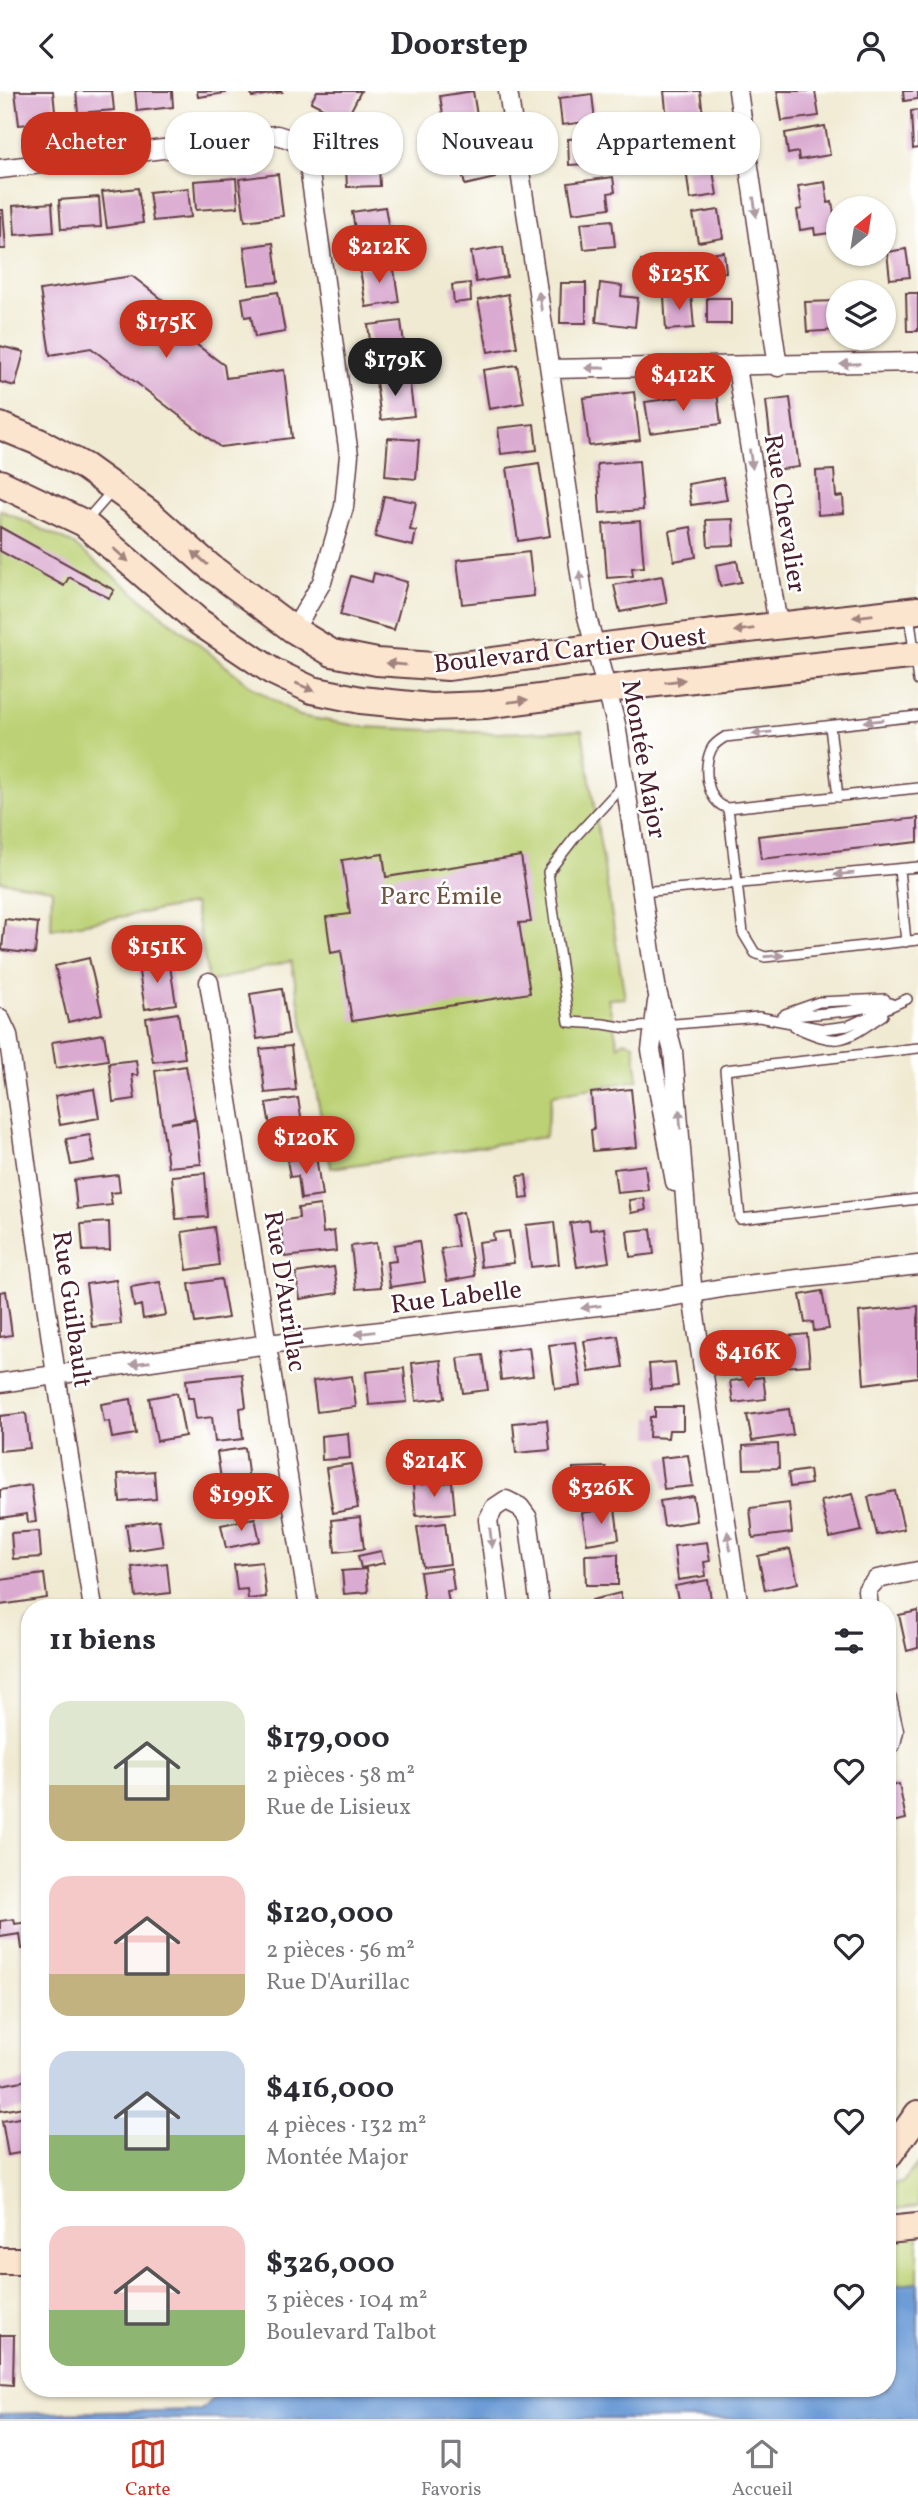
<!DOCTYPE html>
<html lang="fr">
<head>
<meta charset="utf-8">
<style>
  :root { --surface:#fff; --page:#f7f7f7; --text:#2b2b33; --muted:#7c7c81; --line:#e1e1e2; --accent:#c8321e }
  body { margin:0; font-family:Vollkorn,serif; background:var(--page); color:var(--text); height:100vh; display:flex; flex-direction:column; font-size:26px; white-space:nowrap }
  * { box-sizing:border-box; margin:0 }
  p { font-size:23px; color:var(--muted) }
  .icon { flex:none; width:38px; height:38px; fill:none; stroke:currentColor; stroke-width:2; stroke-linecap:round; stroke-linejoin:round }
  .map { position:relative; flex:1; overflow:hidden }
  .details { position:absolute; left:21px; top:1508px; width:875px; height:798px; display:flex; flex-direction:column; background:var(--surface); border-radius:28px; box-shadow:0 2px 5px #0004 }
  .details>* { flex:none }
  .banner { position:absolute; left:21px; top:21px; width:877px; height:63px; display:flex; gap:14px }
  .needle { width:46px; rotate:30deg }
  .buttons { position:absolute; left:826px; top:105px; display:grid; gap:14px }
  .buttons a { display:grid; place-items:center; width:70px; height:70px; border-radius:50%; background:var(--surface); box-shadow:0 2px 5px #0004; font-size:35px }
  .price { position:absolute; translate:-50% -60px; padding:0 16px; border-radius:24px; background:var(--accent); color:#fff; font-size:23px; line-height:46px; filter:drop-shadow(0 2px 4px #0008) }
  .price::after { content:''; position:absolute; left:50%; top:42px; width:21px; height:16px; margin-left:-10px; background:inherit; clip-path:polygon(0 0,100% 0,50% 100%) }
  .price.selected { background:#222; color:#fff }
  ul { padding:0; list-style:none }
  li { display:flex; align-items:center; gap:21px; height:175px; padding:0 28px }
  li span { display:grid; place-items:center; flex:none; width:196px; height:140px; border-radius:21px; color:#555 }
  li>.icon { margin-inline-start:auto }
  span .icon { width:84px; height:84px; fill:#fffc; stroke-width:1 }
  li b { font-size:30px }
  h2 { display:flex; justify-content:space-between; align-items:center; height:84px; padding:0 28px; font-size:30px }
  .tag { padding:0 24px; border-radius:28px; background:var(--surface); box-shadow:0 2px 5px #0004; font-size:24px; line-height:63px }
  .tag.selected { background:var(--accent); color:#fff }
  header { display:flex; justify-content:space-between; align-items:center; height:91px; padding:0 28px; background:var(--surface); font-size:32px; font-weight:700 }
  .tab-bar { display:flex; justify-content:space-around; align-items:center; height:98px; border-top:2px solid var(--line); background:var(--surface); font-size:19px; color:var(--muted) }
  .tab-bar a { display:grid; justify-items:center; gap:4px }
  .tab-bar .selected { color:var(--accent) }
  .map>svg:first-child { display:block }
</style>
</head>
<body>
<header><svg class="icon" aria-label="back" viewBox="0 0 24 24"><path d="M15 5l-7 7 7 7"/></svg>Doorstep<svg class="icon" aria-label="person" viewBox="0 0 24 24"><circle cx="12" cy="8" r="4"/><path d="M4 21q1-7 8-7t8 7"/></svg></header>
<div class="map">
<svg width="918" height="2328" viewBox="0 0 918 2328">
  <rect width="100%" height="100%" fill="#fff"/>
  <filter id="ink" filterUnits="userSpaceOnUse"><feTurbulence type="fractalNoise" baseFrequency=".0143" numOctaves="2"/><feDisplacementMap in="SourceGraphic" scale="14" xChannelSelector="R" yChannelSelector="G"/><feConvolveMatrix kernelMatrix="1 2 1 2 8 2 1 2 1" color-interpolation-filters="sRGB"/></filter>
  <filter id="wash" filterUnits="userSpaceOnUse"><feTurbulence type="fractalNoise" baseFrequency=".00686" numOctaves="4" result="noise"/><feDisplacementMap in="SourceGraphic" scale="28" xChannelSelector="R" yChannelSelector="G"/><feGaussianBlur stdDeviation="1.57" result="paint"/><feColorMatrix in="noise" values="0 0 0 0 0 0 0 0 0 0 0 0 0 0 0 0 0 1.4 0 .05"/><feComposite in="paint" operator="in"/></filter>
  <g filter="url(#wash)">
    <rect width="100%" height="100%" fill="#f0ead2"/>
    <path fill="#bcd174" stroke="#837850" stroke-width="2" d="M0,419L72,452L252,596L300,625L364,636L496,642L582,639L625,907L608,908L618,955L624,950L634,953L638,989L552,1004L545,1046L331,1077L291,870L209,891L194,813L51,838L52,798L0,790Z
      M918,2072V2115L887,2119V2094L902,2092Z
      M918,2136V2192L887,2195V2139Z"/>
    <path fill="#6d9cd6" stroke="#5c5e80" stroke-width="2" d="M918,2192V2328H0V2323L201,2319L222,2298H887V2195Z"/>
    <g id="blocks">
      <path fill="#daaad0" d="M15,0H53L56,31L19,34Z
        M76,0H112L114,19L78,22Z
        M135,0H172L173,16L137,20Z
        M197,0H226V2L198,6Z
        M251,0H281L282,1L252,6Z
        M317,0H361L346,29L311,11Z
        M473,0L478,31L445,36L440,5Z
        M664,0H700L703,24L667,28Z
        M777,0H815L819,25L782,30Z
        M903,0H918V8L904,10Z
        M592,3L595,30L562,34L559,7Z
        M918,19V57L913,58L911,20Z
        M704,28L709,64L676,68L671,33Z
        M825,35L830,64L799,69L798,61L788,63L785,42Z
        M603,46L605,72L569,74L568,48Z
        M378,56L380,95L347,96L345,58Z
        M488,59L495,87L465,94L458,66Z
        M712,74L717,104L690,108L686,78Z
        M278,83L283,125L245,130L239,88Z
        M613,86L615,101L608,102L610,117L573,122L568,92Z
        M236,87L238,116L196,119L194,90Z
        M825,91L828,112L832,111L837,141L815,144L814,137L800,139L797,119L802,118L798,95Z
        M138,97L143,132L107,137L102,101Z
        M188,97L191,126L153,130L149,101Z
        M99,106L101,136L61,138L59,109Z
        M52,112L54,141L15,144L13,115Z
        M385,116L392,154L359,160L352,121Z
        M0,119H3L6,158H0Z
        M719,119L723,147L698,151L693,123Z
        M612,129L615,155L584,158L581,132Z
        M273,152L278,191L249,194L244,156Z
        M503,156L507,186L476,191L471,161Z
        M906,158L910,186L890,188L887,161Z
        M724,161L726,181L704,183L702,164Z
        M641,170H654V194H642Z
        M697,170L699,192L685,193L683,171Z
        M393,173L399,211L366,216L360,178Z
        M132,185L198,236L189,248L224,274L226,287L284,279L292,347L220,356L91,257L50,264L40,199Z
        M470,192L471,210L454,212L452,194Z
        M561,192H586V232H560Z
        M600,192L622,195L621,205L638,207L635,236L596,231Z
        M278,201L285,241L255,246L251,225L245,226L242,207Z
        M906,202H918V240H907Z
        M508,203L517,256L488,261L478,209Z
        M691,203L694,237L666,239L664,205Z
        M707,207H731V233H707Z
        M838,210V239L807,241L805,211Z
        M401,230L406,268L373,273L368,234Z
        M0,255L24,261L15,295L0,291Z
        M517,274L524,312L489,318L483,279Z
        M409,286L414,325L381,329L376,290Z
        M634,301L640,349L589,355L583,307Z
        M717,301L721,333L650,342L645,311Z
        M790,307L799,376L774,379L766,310Z
        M534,333L537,359L501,363L498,337Z
        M388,347L419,349L416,388L385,385Z
        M639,370L643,419L600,422L597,373Z
        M539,372L550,445L518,450L507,377Z
        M834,379L836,406L843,405L844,422L818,424L816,380Z
        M723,387L727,409L691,414L688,393Z
        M384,405L416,411L410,439L416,440L413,455L375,446Z
        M733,428L734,454L708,455L706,429Z
        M640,430L644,476L632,477L633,485L607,487L603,433Z
        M0,436L114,499L109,507L69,486L64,495L0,460Z
        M691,436L696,466L674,470L669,440Z
        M529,461L534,505L462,513L457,469Z
        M737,470L741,491L720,495L716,474Z
        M374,482L407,491L394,539L340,524L351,485L372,491Z
        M662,485L667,512L620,521L614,494Z
        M918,727V751L761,768L758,745Z
        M383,763L386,786L521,765L531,831L519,832L530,902L352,930L341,860L331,862L326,826L350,823L342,769Z
        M5,828L38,832L35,863L2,859Z
        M89,867L102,923L68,931L55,875Z
        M169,869L176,913L145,918L138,875Z
        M282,898L289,943L257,948L250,903Z
        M178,922L185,967L153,971L146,927Z
        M104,943L108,969L56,977L52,951Z
        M291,955L296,999L265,1002L260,958Z
        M136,969L138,984H132L135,1008L113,1011L109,972Z
        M186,975L195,1027L170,1032L196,1029L201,1073L168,1076L155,980Z
        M94,998L99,1027L60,1034L55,1005Z
        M631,998L637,1056L593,1060L591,1039L594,1038L591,1002Z
        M298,1007L305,1051L274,1057L266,1012Z
        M90,1044L94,1070L71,1074L66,1048Z
        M316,1065L322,1105L301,1108L298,1085L290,1086L287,1069Z
        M645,1074L648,1099L617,1102L614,1078Z
        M205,1082L208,1126L176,1128L172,1085Z
        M118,1084L120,1101L110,1102L112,1114L77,1118L74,1089Z
        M526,1084L529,1107L520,1108L518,1085Z
        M644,1107L646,1119L631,1122L629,1109Z
        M320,1114L323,1142L334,1140L336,1160L285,1166L280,1130L299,1127L298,1117Z
        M463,1121L475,1185L447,1190L441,1158L458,1155L452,1124Z
        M589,1129L590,1139L604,1137L609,1171L577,1176L570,1132Z
        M109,1131L110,1159L83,1160L81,1133Z
        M554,1131L559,1173L531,1176L526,1134Z
        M214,1136L219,1174L187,1179L182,1141Z
        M651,1138L654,1163L630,1166L627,1140Z
        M509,1140L514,1172L481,1176L478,1151L494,1149L493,1142Z
        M419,1150L425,1191L390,1196L387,1171L396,1170L394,1154Z
        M376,1152L381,1196L356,1198L351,1155Z
        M334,1176L338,1202L300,1208L296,1182Z
        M221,1188L228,1227L195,1232L189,1193Z
        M116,1189L121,1233L92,1236L86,1193Z
        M160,1191L166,1224L143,1228L141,1214L134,1216L131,1196Z
        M6,1200L12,1244L0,1246V1201Z
        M822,1200L829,1238L814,1240L813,1231L805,1232L800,1204Z
        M918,1215V1286L864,1293L859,1221Z
        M807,1243L810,1274L782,1276L781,1263L789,1262L788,1245Z
        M618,1245L623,1276L589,1281L584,1250Z
        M755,1247L757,1274L730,1276L729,1249Z
        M575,1251L581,1295L555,1298L549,1254Z
        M529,1256L533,1285L501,1289L498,1260Z
        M483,1264L488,1299L463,1302L458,1267Z
        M441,1269L445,1307L416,1310L412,1272Z
        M675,1271L678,1295L651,1298L649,1273Z
        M404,1277L407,1311L369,1314L366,1281Z
        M242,1283L246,1316L240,1317L243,1348L215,1351L212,1326L196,1328L193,1307H188L186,1289Z
        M352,1285L356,1316L317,1321L313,1290Z
        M763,1286L766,1308L733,1312L730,1290Z
        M177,1302L185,1345L157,1350L149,1307Z
        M131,1308L136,1343L112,1347L109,1330L104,1331L101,1313Z
        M655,1316H683V1339H669L668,1347L649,1346L650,1326H655Z
        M789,1318L793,1344L752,1350L747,1324Z
        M26,1322L30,1357L0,1360V1325Z
        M547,1329L550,1359L516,1362L513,1332Z
        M348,1342L350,1367L322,1369L321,1345Z
        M778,1353L779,1377L744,1378L743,1355Z
        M245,1357L249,1391L222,1395L217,1361Z
        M688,1364L693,1395L664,1398L660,1367Z
        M351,1373L358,1417L333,1422L326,1377Z
        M606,1376L607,1404L574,1405L573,1377Z
        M809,1379L811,1393L790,1396L788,1382Z
        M154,1380L156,1408L120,1411L118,1383Z
        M452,1391L455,1422L416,1425L413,1394Z
        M31,1394L36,1431L28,1432L27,1423L0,1427V1399Z
        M895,1400L904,1438L877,1444L868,1406Z
        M853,1403L862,1440L830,1447L821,1410Z
        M693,1405L697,1430L664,1435L660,1410Z
        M789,1412L792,1442L753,1447L750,1417Z
        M615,1417L619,1448L587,1453L582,1422Z
        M360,1426L364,1458L335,1461L332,1429Z
        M255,1427L260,1450L226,1457L221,1434Z
        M159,1429L163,1455L130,1460L126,1434Z
        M445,1432L450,1473L423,1476L417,1436Z
        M39,1440L41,1466L13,1468L11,1442Z
        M707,1451L710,1470L704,1471L706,1485L678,1489L674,1455Z
        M790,1458L798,1492L765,1499L758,1465Z
        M381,1460L384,1472L361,1477L358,1465Z
        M618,1463V1494H586L585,1464Z
        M262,1471L266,1506L248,1508L247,1498L237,1499L234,1474Z
        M167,1472L170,1502L136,1506L132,1476Z
        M451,1477L454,1499L447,1500L449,1512L425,1516L420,1481Z
        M366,1478L368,1501L344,1503L342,1480Z
        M44,1483L47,1507L0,1514V1489Z
        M708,1489L712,1515L680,1517L675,1495Z
        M620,1502L624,1517H594L592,1509Z
        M796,1511L797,1517H771V1516Z
        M918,1520V1557L907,1560L899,1524Z
        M30,1530V1556H28L25,1531Z
        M899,1693L906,1728L887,1732V1696Z
        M14,1828L15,1833L30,1831V1857L22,1858L20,1843L0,1846V1830Z
        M28,1989L30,2015L0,2020V1994Z
        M30,2025V2060L8,2064L2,2030Z
        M28,2088H30V2116H25Z
        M0,2244H14L13,2294L0,2293Z"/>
    </g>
  </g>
  <g filter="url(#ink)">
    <use href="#blocks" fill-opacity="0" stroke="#633d44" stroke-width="2"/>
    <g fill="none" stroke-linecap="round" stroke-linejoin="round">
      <g stroke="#633d44" stroke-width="12">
        <path id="lane" d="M86,430L113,399
          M909,522L918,590
          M918,625L725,646C720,649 715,652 712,657C702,675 706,712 728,717L918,697
          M830,635L838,706
          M624,693L576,745L548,781L569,931L603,933L627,937L759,926L824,938L848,935L907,908
          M728,717L743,842L755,862L765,866L918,849
          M899,778L906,851
          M641,801L918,776
          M785,923L819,911L885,908
          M782,926L848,920L890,912
          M795,936C840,956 843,951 883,924
          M918,957L725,979L740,1128L918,1108"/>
      </g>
      <g stroke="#633d44" stroke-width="21">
        <path id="street" d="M508,0L586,522L616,633L657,900L673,960L694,1218L739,1517
          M738,0L778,276
          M0,78L277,44C298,50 302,53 309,75L349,364L344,416L322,491L294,539
          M737,276L778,535
          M550,278L918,271
          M209,891L309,1517
          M657,911L651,959L675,1091
          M0,927L8,944L56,1284L93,1517
          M0,1292L268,1253L659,1208L728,1196L918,1174
          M500,1517L488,1429L494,1417L506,1409L520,1416L528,1427L540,1517
          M869,1517L867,1499L877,1488L918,1480
          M887,1608L894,1640L891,1653L887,1655"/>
      </g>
      <g stroke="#633d44" stroke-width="30">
        <path id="secondary" d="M0,335L39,351L85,376L149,422L210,476L294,539L332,562L377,571L448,576L643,550L918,519
          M0,392L84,432L199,531L272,580L312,599L361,609L431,616L485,614L647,593L918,564
          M887,2066L918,2023
          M887,2139L918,2136
          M0,2170H30"/>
      </g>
      <use href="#lane" stroke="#fff" stroke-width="9"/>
      <use href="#street" stroke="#fff" stroke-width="18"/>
      <use href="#secondary" stroke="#fbe5cf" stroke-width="26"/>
    </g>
    <defs><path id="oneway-solid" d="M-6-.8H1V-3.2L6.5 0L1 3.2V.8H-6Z" transform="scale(1.75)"/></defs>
    <g fill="#ae9aa0">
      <use href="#oneway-solid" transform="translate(755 116) rotate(82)"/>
      <use href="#oneway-solid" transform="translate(540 210) rotate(-99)"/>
      <use href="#oneway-solid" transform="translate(850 273) rotate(178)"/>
      <use href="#oneway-solid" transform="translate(595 277) rotate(180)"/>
      <use href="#oneway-solid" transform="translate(751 368) rotate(81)"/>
      <use href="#oneway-solid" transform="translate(581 490) rotate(-98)"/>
      <use href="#oneway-solid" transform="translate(874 630) rotate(174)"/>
      <use href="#oneway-solid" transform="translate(762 642) rotate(174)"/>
      <use href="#oneway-solid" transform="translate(844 783) rotate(175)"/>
      <use href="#oneway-solid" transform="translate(774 865) rotate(-4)"/>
      <use href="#oneway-solid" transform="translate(680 1028) rotate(-94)"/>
      <use href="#oneway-solid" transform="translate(591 1216) rotate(173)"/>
      <use href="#oneway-solid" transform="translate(365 1242) rotate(173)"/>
      <use href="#oneway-solid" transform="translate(140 1272) rotate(172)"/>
      <use href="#oneway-solid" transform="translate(491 1447) rotate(83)"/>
      <use href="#oneway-solid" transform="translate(729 1450) rotate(-99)"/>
    </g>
    <g fill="#a2827d">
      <use href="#oneway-solid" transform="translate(121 464) rotate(41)"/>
      <use href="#oneway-solid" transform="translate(200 467) rotate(-139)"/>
      <use href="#oneway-solid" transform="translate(863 525) rotate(173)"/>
      <use href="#oneway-solid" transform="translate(744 539) rotate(173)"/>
      <use href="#oneway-solid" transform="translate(396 573) rotate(-174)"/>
      <use href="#oneway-solid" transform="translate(675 590) rotate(-7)"/>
      <use href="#oneway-solid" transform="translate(305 596) rotate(23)"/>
      <use href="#oneway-solid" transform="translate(518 610) rotate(-7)"/>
    </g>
  </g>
  <g text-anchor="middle" stroke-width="5" stroke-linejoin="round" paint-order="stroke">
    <g font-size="26" fill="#4a1f2b" stroke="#fff">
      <text transform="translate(786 422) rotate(81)" y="9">Rue Chevalier</text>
      <text transform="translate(570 558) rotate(-6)" y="9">Boulevard Cartier Ouest</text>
      <text transform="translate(645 668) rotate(80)" y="9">Montée Major</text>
      <text transform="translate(286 1200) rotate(81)" y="9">Rue D'Aurillac</text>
      <text transform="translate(456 1205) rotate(-7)" y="9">Rue Labelle</text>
      <text transform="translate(73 1218) rotate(82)" y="9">Rue Guilbault</text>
    </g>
    <g font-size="26" fill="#6c5441" stroke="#fff">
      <text x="441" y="813">Parc Émile</text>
    </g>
  </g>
</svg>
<div class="buttons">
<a><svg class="needle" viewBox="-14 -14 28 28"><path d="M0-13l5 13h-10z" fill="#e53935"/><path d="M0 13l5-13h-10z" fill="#7c7c81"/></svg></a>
<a><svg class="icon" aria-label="layers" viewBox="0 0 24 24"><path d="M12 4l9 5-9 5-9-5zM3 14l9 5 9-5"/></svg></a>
</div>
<b class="price" style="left:379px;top:194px">$212K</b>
<b class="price" style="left:679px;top:221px">$125K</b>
<b class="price" style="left:166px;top:269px">$175K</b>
<b class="price selected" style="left:395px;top:307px">$179K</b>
<b class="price" style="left:683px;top:322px">$412K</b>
<b class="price" style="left:157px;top:894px">$151K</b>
<b class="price" style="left:306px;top:1085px">$120K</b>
<b class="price" style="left:748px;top:1299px">$416K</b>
<b class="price" style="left:434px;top:1408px">$214K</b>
<b class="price" style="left:601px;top:1435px">$326K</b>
<b class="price" style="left:241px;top:1442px">$199K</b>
<div class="banner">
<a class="tag selected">Acheter</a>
<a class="tag">Louer</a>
<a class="tag">Filtres</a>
<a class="tag">Nouveau</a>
<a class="tag">Appartement</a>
</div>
<section class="details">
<h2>11 biens<svg class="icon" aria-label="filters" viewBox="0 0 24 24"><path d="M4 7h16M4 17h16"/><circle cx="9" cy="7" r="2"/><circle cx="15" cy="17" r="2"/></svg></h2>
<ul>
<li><span style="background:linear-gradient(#dfe7d0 60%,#c2b280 0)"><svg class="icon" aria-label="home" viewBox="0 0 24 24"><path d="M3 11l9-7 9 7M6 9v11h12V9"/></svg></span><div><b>$179,000</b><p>2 pièces · 58 m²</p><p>Rue de Lisieux</p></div><svg class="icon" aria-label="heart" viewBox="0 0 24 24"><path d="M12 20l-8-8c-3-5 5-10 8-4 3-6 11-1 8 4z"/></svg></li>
<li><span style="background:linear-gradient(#f6c9c9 70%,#c2b280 0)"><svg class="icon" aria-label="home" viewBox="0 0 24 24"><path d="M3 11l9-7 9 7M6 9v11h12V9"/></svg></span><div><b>$120,000</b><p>2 pièces · 56 m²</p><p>Rue D'Aurillac</p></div><svg class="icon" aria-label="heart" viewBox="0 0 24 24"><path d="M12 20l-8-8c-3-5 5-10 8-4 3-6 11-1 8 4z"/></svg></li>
<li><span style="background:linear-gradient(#c9d6e8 60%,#8fb573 0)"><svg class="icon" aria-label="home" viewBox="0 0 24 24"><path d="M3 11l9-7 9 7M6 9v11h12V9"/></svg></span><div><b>$416,000</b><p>4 pièces · 132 m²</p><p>Montée Major</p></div><svg class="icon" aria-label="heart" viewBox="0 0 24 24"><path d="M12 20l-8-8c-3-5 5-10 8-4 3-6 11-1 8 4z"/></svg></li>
<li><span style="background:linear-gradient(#f6c9c9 60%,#8fb573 0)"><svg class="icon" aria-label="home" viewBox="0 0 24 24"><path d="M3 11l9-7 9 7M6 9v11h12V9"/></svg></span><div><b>$326,000</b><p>3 pièces · 104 m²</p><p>Boulevard Talbot</p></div><svg class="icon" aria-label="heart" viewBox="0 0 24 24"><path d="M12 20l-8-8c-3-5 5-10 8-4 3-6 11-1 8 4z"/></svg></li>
</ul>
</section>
</div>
<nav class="tab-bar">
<a class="selected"><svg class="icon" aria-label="map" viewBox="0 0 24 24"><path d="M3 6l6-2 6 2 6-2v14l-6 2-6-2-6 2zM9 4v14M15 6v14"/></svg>Carte</a>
<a><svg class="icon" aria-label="saved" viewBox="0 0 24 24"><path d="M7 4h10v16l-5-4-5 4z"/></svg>Favoris</a>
<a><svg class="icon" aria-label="home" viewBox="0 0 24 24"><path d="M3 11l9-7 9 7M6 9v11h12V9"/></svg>Accueil</a>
</nav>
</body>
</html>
